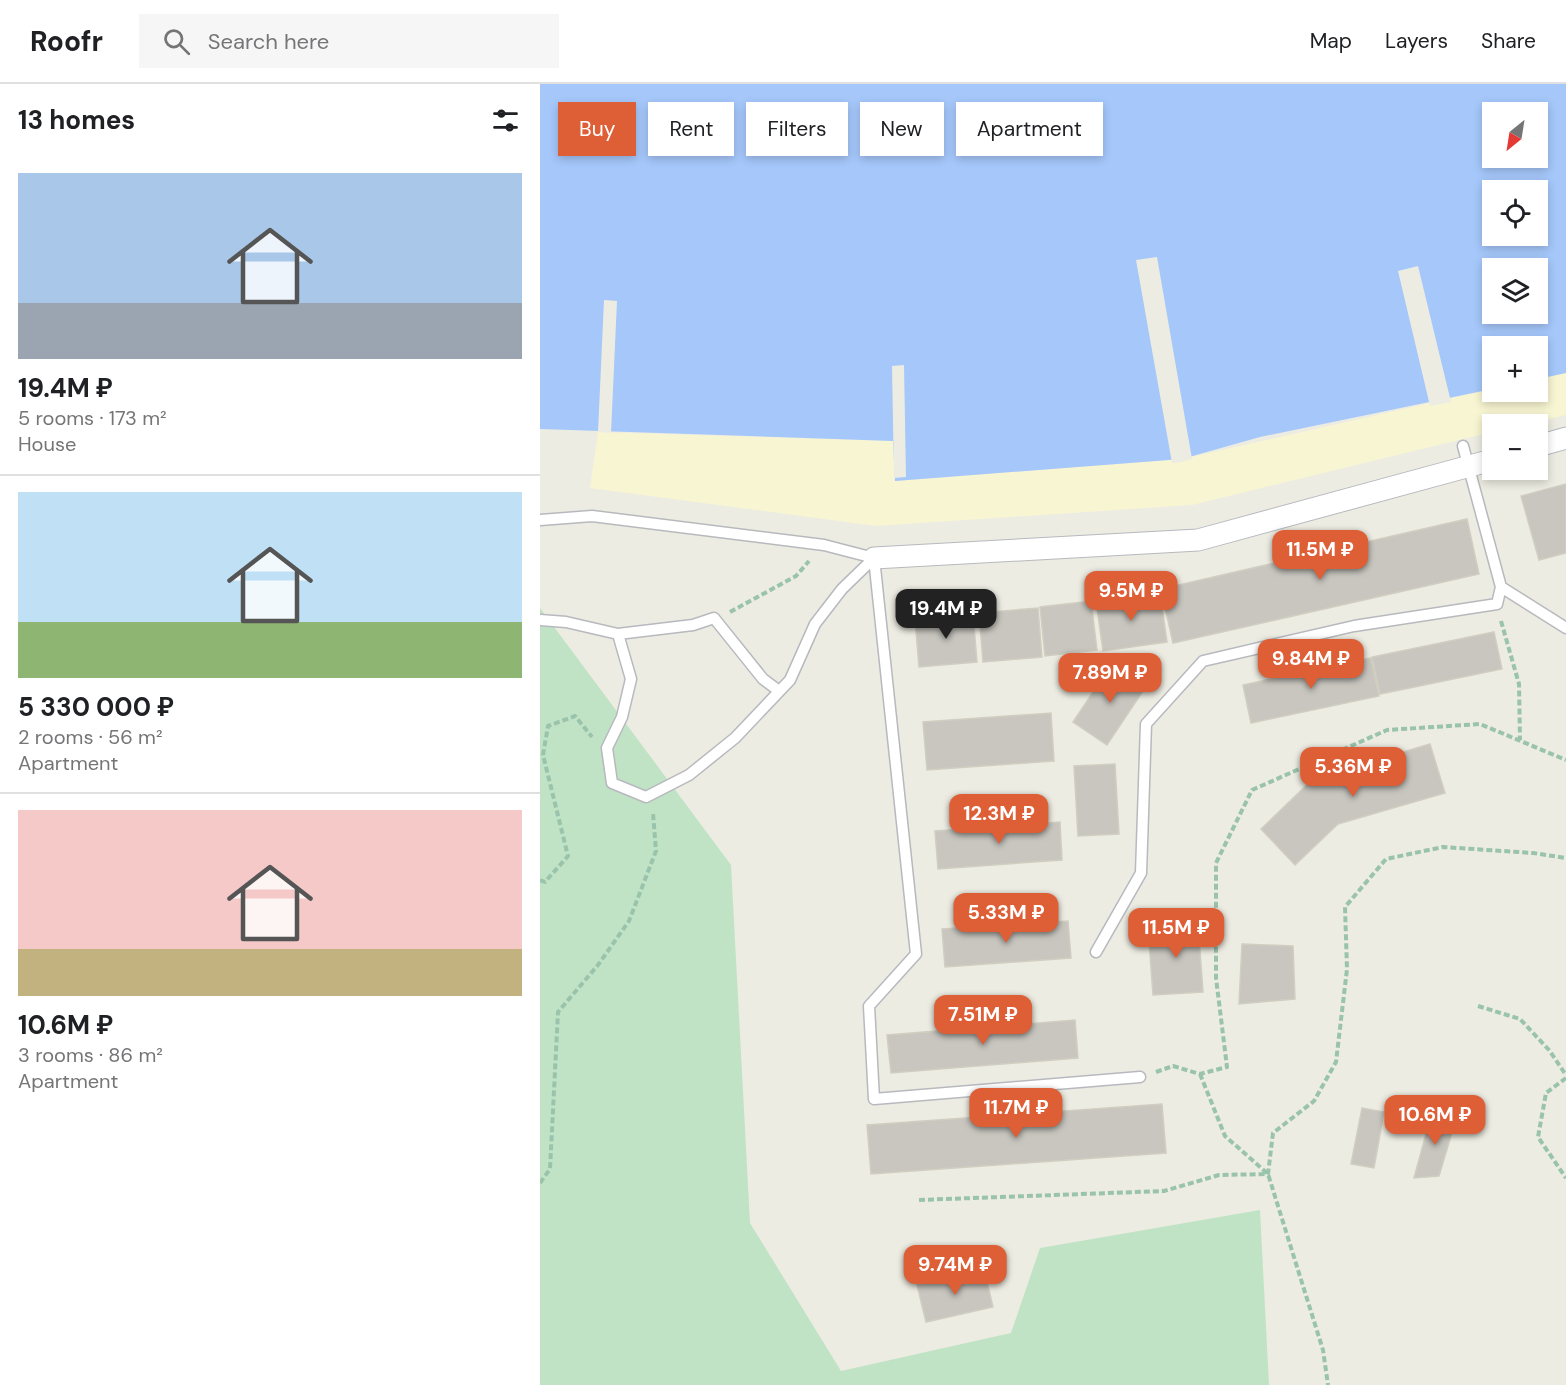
<!DOCTYPE html>
<html lang="en">
<head>
<meta charset="utf-8">
<style>
  :root { --surface:#fff; --page:#f6f6f6; --text:#202124; --muted:#757577; --line:#e0e0e0; --accent:#de5e36 }
  body { margin:0; font-family:"DM Sans",sans-serif; background:var(--page); color:var(--text); height:100vh; display:flex; flex-direction:column; font-size:22px; white-space:nowrap }
  * { box-sizing:border-box; margin:0 }
  p { font-size:20px; color:var(--muted) }
  .icon { flex:none; width:33px; height:33px; fill:none; stroke:currentColor; stroke-width:2; stroke-linecap:round; stroke-linejoin:round }
  .map { position:relative; flex:1; overflow:hidden }
  .panel { display:flex; flex-direction:column; background:var(--surface); width:540px }
  .panel>* { flex:none }
  .hud { position:absolute; left:18px; top:18px; width:570px; height:54px; display:flex; gap:12px }
  .needle { width:39px; rotate:210deg }
  .controls { position:absolute; left:942px; top:18px; display:grid; gap:12px }
  .controls a { display:grid; place-items:center; width:66px; height:66px; border-radius:0px; background:var(--surface); box-shadow:0 3px 9px #0003; font-size:30px }
  .price { position:absolute; translate:-50% -51px; padding:0 14px; border-radius:12px; background:var(--accent); color:#fff; font-size:20px; line-height:39px; filter:drop-shadow(0 2px 3px #0008) }
  .price::after { content:''; position:absolute; left:50%; top:36px; width:18px; height:14px; margin-left:-9px; background:inherit; clip-path:polygon(0 0,100% 0,50% 100%) }
  .price.active { background:#222; color:#fff }
  ul { padding:0; list-style:none }
  li { display:grid; align-content:center; gap:12px; height:318px; padding:0 18px }
  li+li { border-top:2px solid var(--line) }
  li span { display:grid; place-items:center; height:186px; border-radius:0px; color:#555 }
  li>.icon { margin-inline-start:auto }
  span .icon { width:108px; height:108px; fill:#fffc; stroke-width:1 }
  li b { font-size:26px }
  h2 { display:flex; justify-content:space-between; align-items:center; height:72px; padding:0 18px; font-size:26px }
  .chip { padding:0 21px; border-radius:0px; background:var(--surface); box-shadow:0 3px 9px #0003; font-size:21px; line-height:54px }
  .chip.active { background:var(--accent); color:#fff }
  header { display:flex; align-items:center; gap:36px; box-sizing:border-box; height:84px; padding:0 30px; background:var(--surface); border-bottom:2px solid var(--line) }
  header strong { font-size:28px }
  nav { display:flex; gap:33px; margin-inline-start:auto; font-size:21px }
  .search { width:420px; height:54px; background:var(--page); display:flex; align-items:center; gap:15px; box-sizing:border-box; padding:0 21px; border-radius:0px; color:var(--muted); font-size:22px }
  main { display:flex; flex:1; min-height:0 }
  .map>svg:first-child { display:block }
</style>
</head>
<body>
<header>
<strong>Roofr</strong>
<div class="search"><svg class="icon" aria-label="search" viewBox="0 0 24 24"><circle cx="10" cy="10" r="6"/><path d="M15 15l6 6"/></svg>Search here</div>
<nav><a>Map</a><a>Layers</a><a>Share</a></nav>
</header>
<main>
<section class="panel">
<h2>13 homes<svg class="icon" aria-label="filters" viewBox="0 0 24 24"><path d="M4 7h16M4 17h16"/><circle cx="9" cy="7" r="2"/><circle cx="15" cy="17" r="2"/></svg></h2>
<ul>
<li><span style="background:linear-gradient(#a9c7e8 70%,#9aa5b1 0)"><svg class="icon" aria-label="home" viewBox="0 0 24 24"><path d="M3 11l9-7 9 7M6 9v11h12V9"/></svg></span><div><b>19.4M ₽</b><p>5 rooms · 173 m²</p><p>House</p></div></li>
<li><span style="background:linear-gradient(#bfe0f5 70%,#8fb573 0)"><svg class="icon" aria-label="home" viewBox="0 0 24 24"><path d="M3 11l9-7 9 7M6 9v11h12V9"/></svg></span><div><b>5 330 000 ₽</b><p>2 rooms · 56 m²</p><p>Apartment</p></div></li>
<li><span style="background:linear-gradient(#f6c9c9 75%,#c2b280 0)"><svg class="icon" aria-label="home" viewBox="0 0 24 24"><path d="M3 11l9-7 9 7M6 9v11h12V9"/></svg></span><div><b>10.6M ₽</b><p>3 rooms · 86 m²</p><p>Apartment</p></div></li>
</ul>
</section>
<div class="map">
<svg width="1026" height="1301" viewBox="0 0 1026 1301">
  <rect width="100%" height="100%" fill="#ecece2"/>
  <path fill="#c0e3c5" d="M0,524L191,781L210,1139L301,1287L471,1249L500,1164L720,1126L729,1301H0Z"/>
  <path fill="#f8f5d2" d="M1026,289V331L986,340H952V348L652,421L336,442L50,404L58,348L353,357L356,397L642,375L952,305V308H998V295Z"/>
  <path fill="#a5c7fa" fill-rule="evenodd" d="M0,0H1026V289L998,295V262H952V305L720,353L642,375L355,397L353,357L0,345ZM952,28H998V74H952ZM952,106H998V152H952ZM952,184H998V230H952Z"/>
  <path fill="#ecece2" d="M617,173L652,375L642,378L632,379L596,176Z
    M878,182L911,318L890,322L858,187Z
    M64,216L77,217L71,349L58,348Z
    M364,281L366,393L354,394L352,282Z"/>
  <path fill="#c8c6bf" stroke="#d1cec1" stroke-width="1.5" d="M1026,400V469L999,476L981,412Z
    M927,435L939,490L633,559L621,505Z
    M620,509L627,558L563,567L556,517Z
    M551,517L557,566L505,572L500,523Z
    M498,524L502,573L443,578L439,529Z
    M433,530L437,578L379,583L375,535Z
    M954,548L962,585L840,610L832,573Z
    M831,574L839,612L711,639L703,601Z
    M573,578L607,601L567,661L533,638Z
    M511,629L514,677L387,686L383,638Z
    M890,660L905,709L798,740L755,781L721,745L773,695Z
    M575,680L579,750L538,752L534,682Z
    M520,738L522,776L398,785L395,747Z
    M528,837L531,874L405,883L402,845Z
    M658,839L663,908L613,911L608,843Z
    M702,860L753,862L755,915L699,920Z
    M535,936L538,974L351,989L347,951Z
    M622,1020L626,1069L331,1090L327,1041Z
    M822,1024L844,1028L834,1084L811,1080Z
    M892,1028L916,1035L899,1092L874,1094Z
    M444,1185L453,1223L386,1238L377,1201Z"/>
  <g fill="none" stroke-linecap="round" stroke-linejoin="round">
    <g stroke="#b7b9be" stroke-width="13">
      <path id="lane" d="M923,362L961,503L1026,544
        M0,436L52,432L284,461L334,474
        M334,474L376,870L329,922L334,1015L600,993
        M0,536L26,538L78,550L153,541L174,534L223,595L239,607
        M78,550L91,595L82,633L67,664L72,699L106,713L149,691L195,654L250,596L275,540L302,505L334,474
        M556,868L601,789L606,640L663,577L814,542L957,520L961,503"/>
    </g>
    <g stroke="#b7b9be" stroke-width="23">
      <path id="street" d="M998,362L1026,354
        M334,474L658,456L952,376"/>
    </g>
    <path stroke="#9ac3ac" stroke-width="4" stroke-dasharray="6 3" stroke-linecap="butt" d="M190,528L256,492L269,477
      M961,537L979,600L980,656
      M0,796L5,798L28,772L3,671L8,642L35,632L52,653
      M938,922L980,935L1009,966L1026,991
      M616,988L633,982L660,990L687,983L676,894V779L712,706L847,646L940,640L1026,676
      M660,990L685,1052L728,1090L783,1266L788,1301
      M1026,994L1006,1009L998,1053L1026,1094
      M0,1099L10,1085L18,928L58,881L89,837L116,767L113,729
      M379,1116L624,1107L679,1091L728,1090L733,1049L774,1017L796,978L807,885L805,823L846,775L903,763L993,769L1026,774"/>
    <use href="#lane" stroke="#fff" stroke-width="10"/>
    <use href="#street" stroke="#fff" stroke-width="21"/>
  </g>
</svg>
<div class="controls">
<a><svg class="needle" viewBox="-14 -14 28 28"><path d="M0-13l5 13h-10z" fill="#e53935"/><path d="M0 13l5-13h-10z" fill="#757577"/></svg></a>
<a><svg class="icon" aria-label="locate" viewBox="0 0 24 24"><circle cx="12" cy="12" r="6"/><path d="M12 2v4M12 18v4M2 12h4M18 12h4"/></svg></a>
<a><svg class="icon" aria-label="layers" viewBox="0 0 24 24"><path d="M12 4l9 5-9 5-9-5zM3 14l9 5 9-5"/></svg></a>
<a>+</a>
<a>−</a>
</div>
<b class="price" style="left:780px;top:497px">11.5M ₽</b>
<b class="price" style="left:591px;top:538px">9.5M ₽</b>
<b class="price active" style="left:406px;top:556px">19.4M ₽</b>
<b class="price" style="left:771px;top:606px">9.84M ₽</b>
<b class="price" style="left:570px;top:620px">7.89M ₽</b>
<b class="price" style="left:813px;top:714px">5.36M ₽</b>
<b class="price" style="left:459px;top:761px">12.3M ₽</b>
<b class="price" style="left:466px;top:860px">5.33M ₽</b>
<b class="price" style="left:636px;top:875px">11.5M ₽</b>
<b class="price" style="left:443px;top:962px">7.51M ₽</b>
<b class="price" style="left:476px;top:1055px">11.7M ₽</b>
<b class="price" style="left:895px;top:1062px">10.6M ₽</b>
<b class="price" style="left:415px;top:1212px">9.74M ₽</b>
<div class="hud">
<a class="chip active">Buy</a>
<a class="chip">Rent</a>
<a class="chip">Filters</a>
<a class="chip">New</a>
<a class="chip">Apartment</a>
</div>
</div>
</main>
</body>
</html>
